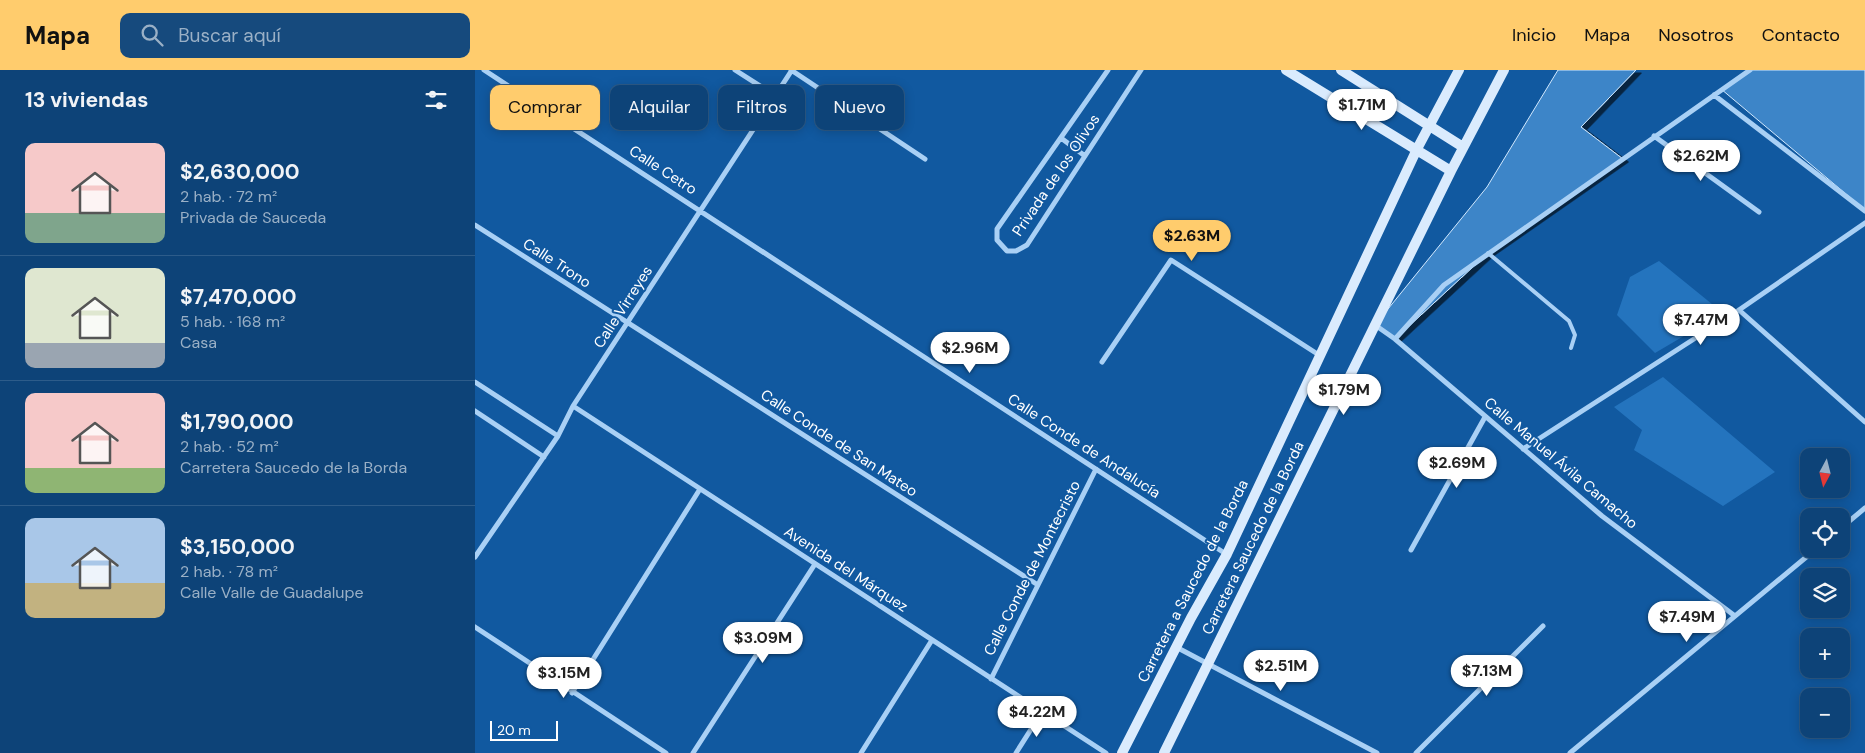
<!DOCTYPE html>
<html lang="es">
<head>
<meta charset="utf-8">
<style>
  :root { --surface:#0d4378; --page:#164a7d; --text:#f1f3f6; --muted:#9ab0c6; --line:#2d5c8a; --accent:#ffcc6d }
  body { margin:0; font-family:"DM Sans",sans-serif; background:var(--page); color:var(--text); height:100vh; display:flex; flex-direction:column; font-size:19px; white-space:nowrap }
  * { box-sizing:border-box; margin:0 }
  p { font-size:16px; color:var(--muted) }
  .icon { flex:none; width:28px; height:28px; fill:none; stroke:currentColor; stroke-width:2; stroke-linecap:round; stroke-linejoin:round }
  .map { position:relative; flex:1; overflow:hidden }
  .drawer { display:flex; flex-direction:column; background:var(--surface); width:475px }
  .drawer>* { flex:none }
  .guide { position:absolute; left:15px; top:15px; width:475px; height:45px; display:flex; gap:10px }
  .needle { width:32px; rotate:187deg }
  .controls { position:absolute; left:1325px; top:378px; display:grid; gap:10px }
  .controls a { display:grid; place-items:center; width:50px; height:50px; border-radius:10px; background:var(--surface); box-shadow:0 2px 12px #0003,0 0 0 1px var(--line); font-size:25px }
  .scale { position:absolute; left:15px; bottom:12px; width:68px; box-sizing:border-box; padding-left:5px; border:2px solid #fff; border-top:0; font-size:14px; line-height:18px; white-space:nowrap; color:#fff; -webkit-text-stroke:4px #1159a0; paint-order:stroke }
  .price { position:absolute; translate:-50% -42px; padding:0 11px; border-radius:18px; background:#fff; color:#222; font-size:16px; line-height:32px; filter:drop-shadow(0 1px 2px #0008) }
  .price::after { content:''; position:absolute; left:50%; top:30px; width:15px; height:11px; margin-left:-8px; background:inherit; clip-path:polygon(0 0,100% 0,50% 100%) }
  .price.current { background:var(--accent); color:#111 }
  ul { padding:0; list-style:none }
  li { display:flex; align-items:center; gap:15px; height:125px; padding:0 25px }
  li+li { border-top:1px solid var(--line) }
  li span { display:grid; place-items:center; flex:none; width:140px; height:100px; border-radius:10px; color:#555 }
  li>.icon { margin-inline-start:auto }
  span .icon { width:60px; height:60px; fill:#fffc; stroke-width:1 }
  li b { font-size:21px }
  h2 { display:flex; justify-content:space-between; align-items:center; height:60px; padding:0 25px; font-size:21px }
  .pill { padding:0 18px; border-radius:10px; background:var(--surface); box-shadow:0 2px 12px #0003,0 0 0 1px var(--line); font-size:18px; line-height:45px }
  .pill.current { background:var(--accent); color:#111 }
  header { display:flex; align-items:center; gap:30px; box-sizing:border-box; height:70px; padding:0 25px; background:var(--accent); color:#111 }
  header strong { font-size:24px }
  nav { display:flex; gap:28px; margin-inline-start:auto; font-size:18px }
  .search { width:350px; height:45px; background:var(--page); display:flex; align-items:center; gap:12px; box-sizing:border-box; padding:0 18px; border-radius:10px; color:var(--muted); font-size:19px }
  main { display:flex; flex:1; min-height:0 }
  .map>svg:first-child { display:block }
</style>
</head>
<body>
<header>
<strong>Mapa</strong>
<div class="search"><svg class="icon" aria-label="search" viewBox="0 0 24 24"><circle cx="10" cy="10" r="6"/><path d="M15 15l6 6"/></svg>Buscar aquí</div>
<nav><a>Inicio</a><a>Mapa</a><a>Nosotros</a><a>Contacto</a></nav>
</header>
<main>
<section class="drawer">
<h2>13 viviendas<svg class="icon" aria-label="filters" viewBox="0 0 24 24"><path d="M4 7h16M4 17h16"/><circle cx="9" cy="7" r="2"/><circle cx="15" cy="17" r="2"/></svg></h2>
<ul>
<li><span style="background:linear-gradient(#f6c9c9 70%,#7fa58c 0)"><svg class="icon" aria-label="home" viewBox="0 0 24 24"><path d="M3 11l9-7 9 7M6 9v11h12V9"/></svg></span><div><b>$2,630,000</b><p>2 hab. · 72 m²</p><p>Privada de Sauceda</p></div></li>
<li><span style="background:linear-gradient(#dfe7d0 75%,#9aa5b1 0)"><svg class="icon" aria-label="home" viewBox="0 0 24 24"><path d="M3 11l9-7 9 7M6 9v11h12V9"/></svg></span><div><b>$7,470,000</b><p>5 hab. · 168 m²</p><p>Casa</p></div></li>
<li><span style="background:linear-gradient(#f6c9c9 75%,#8fb573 0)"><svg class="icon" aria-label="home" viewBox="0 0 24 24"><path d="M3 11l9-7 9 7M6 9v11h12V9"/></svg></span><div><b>$1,790,000</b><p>2 hab. · 52 m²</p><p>Carretera Saucedo de la Borda</p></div></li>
<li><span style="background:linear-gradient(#a9c7e8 65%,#c2b280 0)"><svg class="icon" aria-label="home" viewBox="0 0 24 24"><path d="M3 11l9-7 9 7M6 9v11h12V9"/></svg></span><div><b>$3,150,000</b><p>2 hab. · 78 m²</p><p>Calle Valle de Guadalupe</p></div></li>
</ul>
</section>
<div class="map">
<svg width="1390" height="683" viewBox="0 0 1390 683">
  <defs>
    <filter id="shadow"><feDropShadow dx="5.5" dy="3" stdDeviation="0" flood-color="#0009"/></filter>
  </defs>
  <rect width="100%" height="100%" fill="#1159a0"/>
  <path fill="#2474be" d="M1184,191L1248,243L1180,283L1142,245L1155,207Z
    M1188,307L1300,402L1248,436L1159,380L1167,360L1139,337Z"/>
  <path fill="#3e85c8" stroke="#d2e9fe" filter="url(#shadow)" d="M1083,0H1161L1106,57L1148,89L1013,183L920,269L900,255L1012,117Z
    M1276,0H1390V140L1246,19Z"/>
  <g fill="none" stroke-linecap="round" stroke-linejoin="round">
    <path stroke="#a9d0f5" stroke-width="4" d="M1013,183L1094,251L1100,265L1096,278"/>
    <path stroke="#a9d0f5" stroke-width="5" d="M9,0L751,484
      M260,0L299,25
      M316,0L450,89
      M633,0L522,159V170L532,181H541L552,175L666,0
      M1239,25L1390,141
      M1179,66L1284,142
      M586,68L610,86
      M0,155L563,515
      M1264,240L1390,352
      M900,255L920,269L1127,446L1260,546
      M920,269L969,215L1275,0
      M627,292L696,190L844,285
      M0,312L83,366
      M98,336L631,683
      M0,341L69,387
      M1048,379L1264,240L1390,153
      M1366,458L1390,438
      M936,480L1010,347
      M0,487L83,366L98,336L317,0
      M0,557L191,683
      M701,577L902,683
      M516,609L621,399
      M97,623L225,419
      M218,683L340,494
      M386,683L457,570
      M541,683L567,642
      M941,683L1068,556
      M1095,683L1341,479"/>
    <path stroke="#daebfd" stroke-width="10" d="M811,0L976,101
      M866,0L988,77
      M647,683L716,548L752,484L942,79L984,0
      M689,683L976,101L1029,0"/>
  </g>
  <g text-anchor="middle" stroke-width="4" stroke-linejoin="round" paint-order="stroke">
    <g font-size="15" fill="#fff" stroke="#1159a0">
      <text transform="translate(188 100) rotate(33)" y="5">Calle Cetro</text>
      <text transform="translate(581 105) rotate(-56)" y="5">Privada de los Olivos</text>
      <text transform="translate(82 193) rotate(33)" y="5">Calle Trono</text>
      <text transform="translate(148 237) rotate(-57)" y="5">Calle Virreyes</text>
      <text transform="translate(364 373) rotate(33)" y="5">Calle Conde de San Mateo</text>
      <text transform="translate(609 376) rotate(33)" y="5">Calle Conde de Andalucía</text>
      <text transform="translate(1086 393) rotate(40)" y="5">Calle Manuel Ávila Camacho</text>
      <text transform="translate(778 468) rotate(-64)" y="5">Carretera Saucedo de la Borda</text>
      <text transform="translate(557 498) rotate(-63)" y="5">Calle Conde de Montecristo</text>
      <text transform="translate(371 499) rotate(33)" y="5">Avenida del Márquez</text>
      <text transform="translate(718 511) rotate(-63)" y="5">Carretera a Saucedo de la Borda</text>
    </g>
  </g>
</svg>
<div class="controls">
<a><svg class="needle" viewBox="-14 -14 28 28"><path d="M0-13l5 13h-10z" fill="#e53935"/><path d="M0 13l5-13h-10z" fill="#9ab0c6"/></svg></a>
<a><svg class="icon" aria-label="locate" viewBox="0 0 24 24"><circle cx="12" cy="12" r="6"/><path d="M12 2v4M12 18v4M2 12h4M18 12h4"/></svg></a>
<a><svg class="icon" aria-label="layers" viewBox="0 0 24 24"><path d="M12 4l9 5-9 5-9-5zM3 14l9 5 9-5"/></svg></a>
<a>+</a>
<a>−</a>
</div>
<div class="scale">20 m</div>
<b class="price" style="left:887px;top:61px">$1.71M</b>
<b class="price" style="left:1226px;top:112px">$2.62M</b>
<b class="price current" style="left:717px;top:192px">$2.63M</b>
<b class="price" style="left:1226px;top:276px">$7.47M</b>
<b class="price" style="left:495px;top:304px">$2.96M</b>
<b class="price" style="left:869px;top:346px">$1.79M</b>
<b class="price" style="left:982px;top:419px">$2.69M</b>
<b class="price" style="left:1212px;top:573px">$7.49M</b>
<b class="price" style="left:288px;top:594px">$3.09M</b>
<b class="price" style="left:806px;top:622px">$2.51M</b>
<b class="price" style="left:1012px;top:627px">$7.13M</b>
<b class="price" style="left:89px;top:629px">$3.15M</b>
<b class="price" style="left:562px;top:668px">$4.22M</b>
<div class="guide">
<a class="pill current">Comprar</a>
<a class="pill">Alquilar</a>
<a class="pill">Filtros</a>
<a class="pill">Nuevo</a>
</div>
</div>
</main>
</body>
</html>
